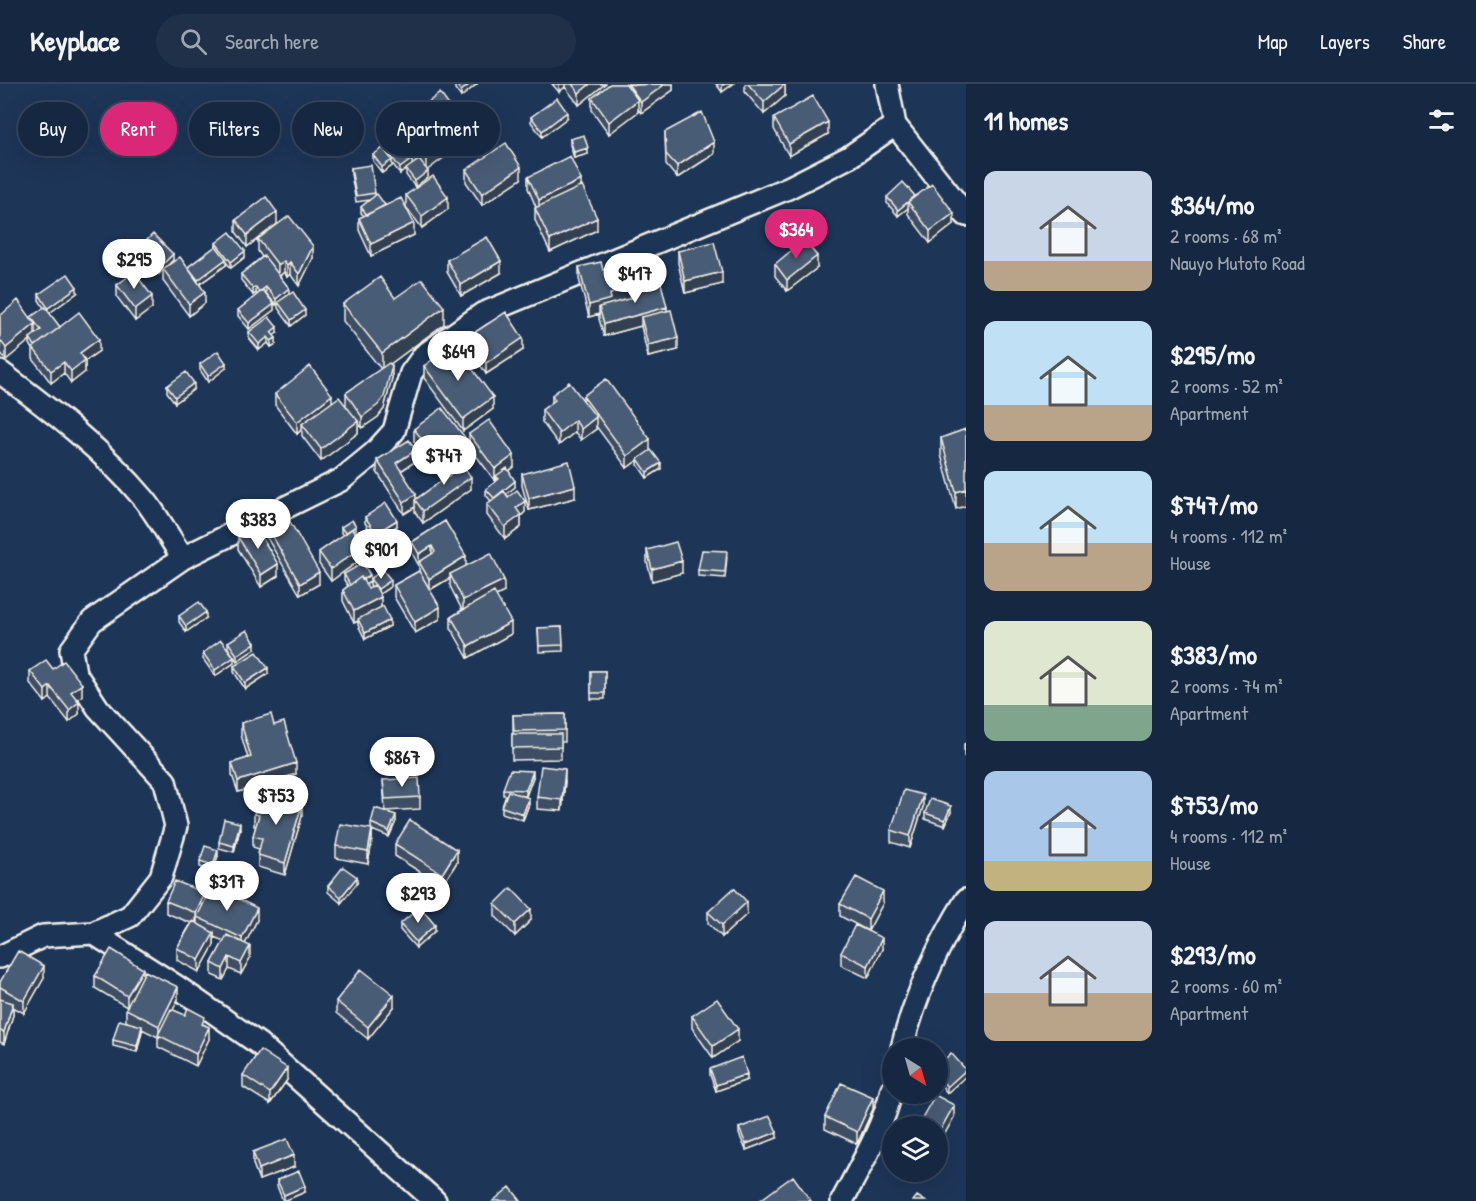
<!DOCTYPE html>
<html lang="en">
<head>
<meta charset="utf-8">
<style>
  :root { --surface:#162841; --page:#1f3048; --text:#f1f3f6; --muted:#9ea6b1; --line:#35445a; --accent:#db2777 }
  body { margin:0; font-family:"Patrick Hand",sans-serif; background:var(--page); color:var(--text); height:100vh; display:flex; flex-direction:column; font-size:22px; white-space:nowrap }
  * { box-sizing:border-box; margin:0 }
  p { font-size:20px; color:var(--muted) }
  .icon { flex:none; width:33px; height:33px; fill:none; stroke:currentColor; stroke-width:2; stroke-linecap:round; stroke-linejoin:round }
  .map { position:relative; flex:1; overflow:hidden }
  .side { display:flex; flex-direction:column; background:var(--surface); width:510px }
  .side>* { flex:none }
  .hud { position:absolute; left:18px; top:18px; width:570px; height:54px; display:flex; gap:12px }
  .needle { width:39px; rotate:143deg }
  .tools { position:absolute; left:882px; top:954px; display:grid; gap:12px }
  .tools a { display:grid; place-items:center; width:66px; height:66px; border-radius:50%; background:var(--surface); box-shadow:0 6px 24px #0002,0 0 0 2px var(--line); font-size:30px }
  .price { position:absolute; translate:-50% -51px; padding:0 14px; border-radius:21px; background:#fff; color:#222; font-size:20px; line-height:39px; filter:drop-shadow(0 2px 3px #0008) }
  .price::after { content:''; position:absolute; left:50%; top:36px; width:18px; height:14px; margin-left:-9px; background:inherit; clip-path:polygon(0 0,100% 0,50% 100%) }
  .price.on { background:var(--accent); color:#fff }
  ul { padding:0; list-style:none }
  li { display:flex; align-items:center; gap:18px; height:150px; padding:0 18px }
  li span { display:grid; place-items:center; flex:none; width:168px; height:120px; border-radius:12px; color:#555 }
  li>.icon { margin-inline-start:auto }
  span .icon { width:72px; height:72px; fill:#fffc; stroke-width:1 }
  li b { font-size:26px }
  h2 { display:flex; justify-content:space-between; align-items:center; height:72px; padding:0 18px; font-size:26px }
  .tag { padding:0 21px; border-radius:27px; background:var(--surface); box-shadow:0 6px 24px #0002,0 0 0 2px var(--line); font-size:21px; line-height:54px }
  .tag.on { background:var(--accent); color:#fff }
  header { display:flex; align-items:center; gap:36px; box-sizing:border-box; height:84px; padding:0 30px; background:var(--surface); border-bottom:2px solid var(--line) }
  header strong { font-size:28px }
  nav { display:flex; gap:33px; margin-inline-start:auto; font-size:21px }
  .search { width:420px; height:54px; background:var(--page); display:flex; align-items:center; gap:15px; box-sizing:border-box; padding:0 21px; border-radius:33px; color:var(--muted); font-size:22px }
  main { display:flex; flex:1; min-height:0 }
  .map>svg:first-child { display:block }
</style>
</head>
<body>
<header>
<strong>Keyplace</strong>
<div class="search"><svg class="icon" aria-label="search" viewBox="0 0 24 24"><circle cx="10" cy="10" r="6"/><path d="M15 15l6 6"/></svg>Search here</div>
<nav><a>Map</a><a>Layers</a><a>Share</a></nav>
</header>
<main>
<div class="map">
<svg width="966" height="1117" viewBox="0 0 966 1117">
  <rect width="100%" height="100%" fill="#1d3557"/>
  <filter id="ink" filterUnits="userSpaceOnUse"><feTurbulence type="fractalNoise" baseFrequency=".0167" numOctaves="2"/><feDisplacementMap in="SourceGraphic" scale="12" xChannelSelector="R" yChannelSelector="G"/><feConvolveMatrix kernelMatrix="1 2 1 2 8 2 1 2 1" color-interpolation-filters="sRGB"/></filter>
  <g filter="url(#ink)">
    <g fill="none" stroke-linecap="round" stroke-linejoin="round">
      <g stroke="#f4f1e8" stroke-width="26">
        <path id="street" d="M887,0L895,41L966,131
          M0,288C52,327 103,366 145,416C159,434 170,455 183,474
          M93,849L176,902L259,960L435,1117
          M0,873L43,852L93,849L130,832L161,793L176,742L165,697L98,624L75,589L71,566L92,537L183,474L341,396L374,369L394,347L411,289L424,271L482,230L788,104L849,73L895,41
          M902,964C915,911 937,863 966,816
          M842,1117C861,1081 883,1044 892,1005"/>
      </g>
      <use href="#street" stroke="#1d3557" stroke-width="21"/>
    </g>
    <path fill="#3e4e64" stroke="#f4f1e8" stroke-width="1.5" d="M455,0H477L461,13L455,5Z
      M552,0H605L579,21L565,3L559,8Z
      M610,0H673V6L641,29L638,25V28L609,50L592,26V14Z
      M716,0H733L722,8Z
      M745,0H785V12L764,30L745,8Z
      M414,29L466,57L427,86L428,93L415,103L406,91V85L418,76L402,54V42L414,34Z
      M531,33L567,34L542,53L531,38Z
      M774,34L828,50L789,72L774,45Z
      M665,48L714,70L677,94L666,81Z
      M570,55L588,70L574,74L570,61Z
      M384,63L412,75L400,90L392,79V82L382,89L373,77V71L384,65Z
      M351,84L375,109V112L385,121L414,151L371,172L359,146V134L364,132L361,129V123L370,116L356,118L351,90Z
      M466,86L521,95L482,121L466,98Z
      M528,93L581,102L597,146L550,168L535,136V124L536,123L528,104Z
      M406,111L448,125L422,144L406,123Z
      M915,112L954,140L930,159L908,130V124L898,132L887,119V113Z
      M236,136L277,140L247,163L236,148Z
      M258,155L313,174L299,202L290,190L287,193L284,188L280,192L289,210L305,231L291,242L278,224V219L276,221L266,209L274,226L249,245L238,232V226L257,211L256,209L253,211L241,196V190L262,173L258,167Z
      M216,159L245,173L231,184L226,178V181L200,200L205,219L189,232L163,197V186L159,190L139,170V164L173,176L165,184L188,185V183L216,162Z
      M678,167L722,200L685,209L678,179Z
      M447,176L501,189L461,212L447,188Z
      M775,180L817,184L787,207L775,192Z
      M579,183L603,186L667,227L678,266L648,273L641,242L604,252L599,235V230L589,233L579,195Z
      M117,201L152,224L135,237L117,213Z
      M77,209L49,229L60,243L99,267L85,277V288L71,299L64,289L51,299L33,275V265L30,260V256L6,276L0,268V232L31,234L44,224L39,216V210Z
      M395,214L444,240L390,280L392,294L384,325L378,333L362,344L358,338V349L321,377L302,352V345L297,350L275,321V310L332,318L346,321V309L381,285L343,237V220Z
      M249,248L277,249L274,251L276,260L271,263L268,259L259,266L249,254Z
      M469,252L523,266L486,290L469,264Z
      M200,280L226,284L208,298L200,286Z
      M424,282L493,325L463,347L424,294Z
      M167,302L194,305L175,319L167,308Z
      M552,311L583,316V312L650,366L661,385L647,394L638,381V376L627,384L596,342V345L581,356L575,348L559,361L542,338V326L552,319Z
      M414,345L467,368L439,389L414,357Z
      M966,345L956,425L941,371V354Z
      M469,350L514,383L509,387L515,403L506,410L525,428L521,432V443L505,455L487,431V420L491,417L486,411V405L496,398V396L495,397L469,362Z
      M377,376L416,377L401,387L416,415L447,393V384L471,405L423,439L415,428V423L404,430L377,388Z
      M522,390L575,414L529,426L522,402Z
      M365,433L397,442L376,455L365,439Z
      M262,434L319,500L300,511L262,445Z
      M445,437L466,482L504,508L496,512L511,550L468,574L451,544V533L462,526L450,502V494L430,506L440,535L415,549L394,513V501L419,487V482L412,469V458Z
      M341,443L356,448L355,449L364,473L331,497L319,480V468L343,451L341,449Z
      M238,453L278,492L261,503L238,465Z
      M647,466L682,489L652,497L647,478Z
      M727,473L725,494L698,492V486Z
      M344,490L370,497L365,500L368,504L372,503L370,501V495L391,502L380,510L381,523L390,542L365,555L358,541V537L354,539L343,517V506L348,502L344,496Z
      M179,532L206,534L186,548L179,538Z
      M562,543L563,567L539,568L538,544Z
      M228,558L255,565L237,577L228,564Z
      M203,569L234,579L215,592L203,575Z
      M234,582L268,590L245,605L234,588Z
      M53,585L82,612L77,615L79,630L69,638L50,614L45,618L30,599V587Z
      M591,587H605V615H591Z
      M565,630V658H561V675L512,676V650H513V631Z
      M241,639L274,641L296,690L238,708L232,691V679L248,674L241,651Z
      M966,659V674L964,672V660Z
      M533,693L526,712H523L529,720L523,736L502,729V723L506,711H503V705Z
      M383,696L420,713V725L385,727Z
      M565,697L562,727L537,725V713Z
      M923,723L910,764L891,758V746Z
      M951,728L945,742L925,735V729Z
      M254,730L302,732L285,791L258,783V771L259,765L253,763V752L256,742H254Z
      M396,737L389,753L372,746V757L368,780L336,774V762L371,745V739Z
      M240,745L234,768L219,764V758Z
      M395,760L457,778L442,802L395,772Z
      M218,772L213,787L200,783V777Z
      M357,799L341,819L328,808V802Z
      M166,817L205,818L257,836L245,860L250,874L241,890L229,885L223,896L212,891V879L224,857L214,853V861L199,888L177,876V864L191,839L166,829Z
      M883,819L868,847L840,832V820Z
      M495,820L531,836L515,852L495,832Z
      M708,828L747,830L722,853L708,839Z
      M400,840L435,847L416,864L400,846Z
      M882,865L868,894L841,881V869Z
      M143,890L178,915L173,926L205,941L209,955L196,982L158,963V953L142,945L137,968L113,962V956L129,939L126,937V925L127,923L95,904V892Z
      M44,894L24,929L13,923V931L4,960L0,958V898Z
      M336,917L394,923L368,955L336,929Z
      M692,932L738,957L713,974L692,944Z
      M938,982L966,992L947,1009L938,997Z
      M710,985L747,996L716,1007L710,991Z
      M243,991L287,996L270,1020L243,1003Z
      M873,1025L857,1060L825,1045V1033Z
      M954,1033L938,1062V1042H919V1039Z
      M739,1044L777,1054L746,1066L739,1050Z
      M253,1068L294,1083L259,1096L253,1080Z
      M277,1096L305,1108L283,1117L277,1102Z"/>
    <path fill="#324051" stroke="#f4f1e8" stroke-width="1.5" d="M470,0H477L461,13V7Z
      M559,0H565V3L559,8Z
      M590,0H605L579,21V9Z
      M665,0H673V6L641,29V18Z
      M725,0H733L722,8V2Z
      M785,0V12L764,30V18Z
      M638,16V28L609,50V38Z
      M567,28V34L542,53V47Z
      M828,38V50L789,72V60Z
      M466,45V57L426,87V75Z
      M714,58V70L677,94V82Z
      M588,64V70L574,74V68Z
      M412,75V81L400,90V84Z
      M392,76V82L382,89V83Z
      M521,83V95L482,121V110Z
      M428,87V93L415,103V97Z
      M581,96V108L539,128V116Z
      M448,113V125L422,144V132Z
      M908,118V124L898,132V126Z
      M277,128V140L247,163V151Z
      M954,129V140L930,159V147Z
      M597,134V146L550,168V156Z
      M414,139V151L371,172V160Z
      M313,162V174L299,202V190Z
      M245,167V173L231,184V178Z
      M173,170V176L159,190V184Z
      M817,172V184L787,207V196Z
      M226,175V181L198,201V196Z
      M284,177V188L278,193V181Z
      M501,177V189L461,212V201Z
      M290,178V190L287,193V181Z
      M722,188V200L685,209V197Z
      M77,203V209L48,230V224Z
      M256,203V209L253,211V205Z
      M266,203V209L259,213V208Z
      M634,203V215L631,207V216L599,223V230L589,233V221L610,210Z
      M289,204V210L276,221V215Z
      M205,208V219L189,232V220Z
      M152,212V224L135,237V225Z
      M274,220V226L249,245V239Z
      M444,223V240L382,286V269Z
      M667,223V235L641,233V242L604,252V240Z
      M305,226V231L291,242V236Z
      M35,240V252L30,254V256L6,276V264Z
      M277,243V249L271,254V248Z
      M268,253V259L259,266V260Z
      M276,254V260L271,263V257Z
      M523,254V266L486,290V279Z
      M678,254V266L648,273V261Z
      M99,255V267L85,277V288L71,299V287L80,269Z
      M64,278V289L51,299V287Z
      M226,279V284L208,298V292Z
      M392,282V294L384,325L378,333L362,344V333Z
      M194,299V305L175,319V313Z
      M332,311V322L302,340V345L297,350V338Z
      M493,313V325L463,347V335Z
      M596,333V345L581,356V345Z
      M575,336V348L559,361V349Z
      M358,337V349L321,377V365Z
      M650,355V367L627,384V372Z
      M467,356V368L439,389V378Z
      M416,366V377L396,390V379Z
      M514,371V383L498,395L496,392V396L495,397V385Z
      M661,379V385L647,394V388Z
      M471,393V405L423,439V427Z
      M515,397V403L494,420V414Z
      M575,402V414L529,426V414Z
      M966,405V422L956,425V408Z
      M416,410V418L415,416V423L404,430V418Z
      M525,417V428L521,432V443L505,455V443L516,424Z
      M397,436V442L376,455V449Z
      M356,442V448L345,455V449Z
      M364,461V473L331,497V485Z
      M432,462V474L419,478V470Z
      M466,472V484L450,490V494L429,506V495Z
      M682,477V489L652,497V485Z
      M278,480V492L261,503V491Z
      M319,488V500L300,511V500Z
      M370,491V497L351,508V502Z
      M391,496V502L378,511V505Z
      M504,496V508L463,528V516Z
      M381,513V525L354,539V527Z
      M440,523V535L415,549V538Z
      M206,528V534L186,548V542Z
      M390,536V542L365,555V549Z
      M511,538V550L468,574V562Z
      M255,559V565L237,577V571Z
      M234,573V579L215,592V586Z
      M268,584V590L245,605V599Z
      M82,600V612L71,620V608Z
      M50,602V614L45,618V606Z
      M79,618V630L69,638V626Z
      M296,679V690L238,708V697Z
      M565,685V697L562,727V716Z
      M533,687V693L526,712V706Z
      M923,711V723L910,764V752Z
      M529,714V720L523,736V730Z
      M302,720V732L285,791V779Z
      M951,722V728L945,742V736Z
      M396,731V737L389,753V747Z
      M240,739V745L234,768V762Z
      M372,745V757L368,780V768Z
      M218,766V772L213,787V781Z
      M457,766V778L442,802V790Z
      M357,793V799L341,819V813Z
      M883,807V819L868,847V835Z
      M205,809V821L197,833V838L196,841V829Z
      M747,818V830L722,853V841Z
      M257,824V836L242,866V854Z
      M531,825V836L515,852V840Z
      M435,841V847L416,864V858Z
      M214,849V861L199,888V876Z
      M882,854V865L868,894V882Z
      M250,862V874L241,890V879Z
      M229,873V885L223,896V885Z
      M44,882V894L24,929V917Z
      M143,885V897L127,924V912Z
      M178,903V915L159,954V942Z
      M394,911V923L368,955V943Z
      M13,919V931L4,960V948Z
      M142,942V948L137,968V962Z
      M209,943V955L196,982V970Z
      M738,945V957L713,974V962Z
      M287,984V996L270,1020V1009Z
      M966,986V992L947,1009V1003Z
      M747,990V996L716,1007V1001Z
      M873,1013V1025L857,1060V1048Z
      M954,1021V1033L938,1062V1050Z
      M777,1048V1054L746,1066V1060Z
      M294,1071V1083L259,1096V1085Z
      M305,1102V1108L284,1117V1111Z"/>
    <path fill="#485b74" stroke="#f4f1e8" stroke-width="1.5" d="M456,0H470L461,7Z
      M572,0H590L579,9Z
      M610,0H626L638,16L609,38L592,14Z
      M628,0L637,1L665,0L641,18Z
      M748,0H785L764,18Z
      M440,9L466,45L426,75L402,42L416,32L414,29Z
      M813,12L828,38L789,60L774,34Z
      M557,14L567,28L542,47L531,33Z
      M702,28L714,58L677,82L666,70L665,48Z
      M584,51L588,64L574,68L570,55Z
      M396,54L412,75L400,84L384,63Z
      M506,59L521,83L482,110L466,86Z
      M383,64L392,76L382,83L373,71Z
      M570,72L581,96L539,116L528,93Z
      M419,76L428,87L415,97L406,85Z
      M371,81L375,109L356,112L351,84Z
      M433,92L448,113L422,132L406,111Z
      M903,98L915,112L898,126L887,113Z
      M932,100L954,129L930,147L908,118Z
      M582,102L597,134L550,156L535,124Z
      M377,110L385,121L367,131L361,123Z
      M266,113L277,128L247,151L236,136Z
      M401,114L414,139L371,160L359,134Z
      M289,132L313,162L299,190L290,178L287,181L284,177L278,181L258,155Z
      M230,148L245,167L231,178L216,159Z
      M153,150L173,170L159,184L139,164Z
      M487,153L501,177L461,201L447,176Z
      M804,156L817,172L787,196L775,180Z
      M714,158L722,188L685,197L678,167Z
      M216,162L226,175L198,196L188,183Z
      M264,172L289,204L276,215L266,203L259,208L256,203L253,205L241,190Z
      M180,173L205,208L189,220L163,185Z
      M601,178L603,186L628,180L634,203L610,210L611,215L589,221L579,183Z
      M134,188L152,212L135,225L117,201Z
      M68,190L77,203L48,224L39,210Z
      M380,193L395,214L422,195L444,223L382,269L343,220Z
      M661,199L667,223L604,240L599,223L632,214L631,207Z
      M263,206L274,220L249,239L238,226Z
      M293,208L305,226L291,236L278,218Z
      M18,216L35,240L6,264L0,256V232Z
      M45,223L60,243L35,262L30,254L41,246L31,233Z
      M671,226L678,254L648,261L641,233Z
      M79,228L99,255L80,269L85,276L71,287L64,278L51,287L33,264Z
      M506,228L523,254L486,279L469,252Z
      M269,233L277,243L271,248L276,254L271,257L268,253L259,260L249,248Z
      M454,260L493,313L463,335L424,282Z
      M218,267L226,279L208,292L200,280Z
      M389,279L392,282L384,313L378,321L362,333L346,309Z
      M310,282L332,311L297,338L275,310Z
      M186,288L194,299L175,313L167,302Z
      M606,295L650,355L627,372L583,312Z
      M569,298L596,333L581,345L575,336L559,349L542,326L555,316L552,311Z
      M339,313L358,337L321,365L302,340Z
      M442,324L467,356L439,378L414,345Z
      M489,336L514,371L495,385L469,350Z
      M966,345V405L956,408L941,354Z
      M409,356L416,366L396,379L416,410L404,418L377,376Z
      M651,366L661,379L647,388L638,375Z
      M459,376L471,393L423,427L415,416L451,390L447,384Z
      M569,377L575,402L529,414L522,390Z
      M507,384L515,397L494,414L486,405L499,395L496,392Z
      M517,406L525,417L516,424L521,431L505,443L487,420L504,407L508,413Z
      M386,419L397,436L376,449L365,433Z
      M281,422L319,488L300,500L262,434Z
      M352,436L356,442L345,449L341,443Z
      M445,437L466,472L429,495L419,478L435,468L432,462L419,470L412,458Z
      M255,442L278,480L261,491L238,453Z
      M352,445L364,461L331,485L319,468Z
      M676,458L682,477L652,485L647,466Z
      M702,466L727,467L725,488L698,486Z
      M491,469L504,496L463,516L450,490Z
      M363,479L370,491L362,496L361,493L350,501L344,490Z
      M383,486L391,496L378,505L370,495Z
      M419,487L440,523L415,538L394,501Z
      M361,493L368,504L375,501L381,513L354,527L343,506Z
      M494,508L511,538L468,562L451,533Z
      M199,518L206,528L186,542L179,532Z
      M383,522L390,536L365,549L358,535Z
      M562,543L563,561L539,562L538,544Z
      M247,546L255,559L237,571L228,558Z
      M221,556L234,573L215,586L203,569Z
      M257,568L268,584L245,599L234,582Z
      M46,576L53,585L64,577L82,600L71,608L79,618L69,626L50,602L45,606L30,587Z
      M591,587H605V609H591Z
      M271,630L274,641L284,638L296,679L238,697L232,679L251,673L241,639Z
      M565,630V646L514,647L513,631Z
      M512,650H561V663L512,664Z
      M541,682L565,685L562,716L537,713Z
      M510,686L533,687L526,706L503,705Z
      M419,694L420,713L385,715L383,696Z
      M904,706L923,711L910,752L891,746Z
      M508,707L529,714L523,730L502,723Z
      M261,708L302,720L285,779L258,771L262,754L253,752L259,731L254,730Z
      M930,715L951,722L945,736L925,729Z
      M375,724L396,731L389,747L371,739Z
      M224,735L240,739L234,762L219,758Z
      M410,736L457,766L442,790L395,760Z
      M340,740L372,745L368,768L336,762Z
      M205,762L218,766L213,781L200,777Z
      M343,783L357,793L341,813L328,802Z
      M856,793L883,807L868,835L840,820Z
      M175,797L205,809L196,829L166,817Z
      M212,802L257,824L242,854L197,833Z
      M511,804L531,825L515,840L495,820Z
      M734,804L747,818L722,841L708,828Z
      M420,823L435,841L416,858L400,840Z
      M193,837L214,849L199,876L177,864Z
      M855,841L882,854L868,882L841,869Z
      M227,851L250,862L241,879L229,873L223,885L212,879Z
      M111,865L143,885L127,912L95,892Z
      M18,867L44,882L24,917L0,903V898Z
      M361,885L394,911L368,943L336,917Z
      M145,887L178,903L159,942L126,925Z
      M0,915L13,919L4,948L0,947Z
      M717,915L738,945L713,962L692,932Z
      M188,924L205,933L202,940L209,943L196,970L158,951L171,925L185,931Z
      M119,936L142,942L137,962L113,956Z
      M260,966L287,984L270,1009L243,991Z
      M951,969L966,986L947,1003L938,991V982Z
      M742,973L747,990L716,1001L710,985Z
      M841,999L873,1013L857,1048L825,1033Z
      M935,1011L954,1021L938,1050V1042H925L919,1039Z
      M770,1032L777,1048L746,1060L739,1044Z
      M287,1055L294,1071L259,1085L253,1068Z
      M299,1087L305,1102L284,1111L277,1096Z
      M793,1092L811,1117H759Z
      M510,1103L521,1117H493Z
      M917,1112L925,1117H913Z"/>
  </g>
</svg>
<div class="tools">
<a><svg class="needle" viewBox="-14 -14 28 28"><path d="M0-13l5 13h-10z" fill="#e53935"/><path d="M0 13l5-13h-10z" fill="#9ea6b1"/></svg></a>
<a><svg class="icon" aria-label="layers" viewBox="0 0 24 24"><path d="M12 4l9 5-9 5-9-5zM3 14l9 5 9-5"/></svg></a>
</div>
<b class="price on" style="left:796px;top:176px">$364</b>
<b class="price" style="left:134px;top:206px">$295</b>
<b class="price" style="left:635px;top:220px">$417</b>
<b class="price" style="left:458px;top:298px">$649</b>
<b class="price" style="left:444px;top:402px">$747</b>
<b class="price" style="left:258px;top:466px">$383</b>
<b class="price" style="left:381px;top:496px">$901</b>
<b class="price" style="left:402px;top:704px">$867</b>
<b class="price" style="left:276px;top:742px">$753</b>
<b class="price" style="left:227px;top:828px">$317</b>
<b class="price" style="left:418px;top:840px">$293</b>
<div class="hud">
<a class="tag">Buy</a>
<a class="tag on">Rent</a>
<a class="tag">Filters</a>
<a class="tag">New</a>
<a class="tag">Apartment</a>
</div>
</div>
<section class="side">
<h2>11 homes<svg class="icon" aria-label="filters" viewBox="0 0 24 24"><path d="M4 7h16M4 17h16"/><circle cx="9" cy="7" r="2"/><circle cx="15" cy="17" r="2"/></svg></h2>
<ul>
<li><span style="background:linear-gradient(#c9d6e8 75%,#b9a48a 0)"><svg class="icon" aria-label="home" viewBox="0 0 24 24"><path d="M3 11l9-7 9 7M6 9v11h12V9"/></svg></span><div><b>$364/mo</b><p>2 rooms · 68 m²</p><p>Nauyo Mutoto Road</p></div></li>
<li><span style="background:linear-gradient(#bfe0f5 70%,#b9a48a 0)"><svg class="icon" aria-label="home" viewBox="0 0 24 24"><path d="M3 11l9-7 9 7M6 9v11h12V9"/></svg></span><div><b>$295/mo</b><p>2 rooms · 52 m²</p><p>Apartment</p></div></li>
<li><span style="background:linear-gradient(#bfe0f5 60%,#b9a48a 0)"><svg class="icon" aria-label="home" viewBox="0 0 24 24"><path d="M3 11l9-7 9 7M6 9v11h12V9"/></svg></span><div><b>$747/mo</b><p>4 rooms · 112 m²</p><p>House</p></div></li>
<li><span style="background:linear-gradient(#dfe7d0 70%,#7fa58c 0)"><svg class="icon" aria-label="home" viewBox="0 0 24 24"><path d="M3 11l9-7 9 7M6 9v11h12V9"/></svg></span><div><b>$383/mo</b><p>2 rooms · 74 m²</p><p>Apartment</p></div></li>
<li><span style="background:linear-gradient(#a9c7e8 75%,#c2b280 0)"><svg class="icon" aria-label="home" viewBox="0 0 24 24"><path d="M3 11l9-7 9 7M6 9v11h12V9"/></svg></span><div><b>$753/mo</b><p>4 rooms · 112 m²</p><p>House</p></div></li>
<li><span style="background:linear-gradient(#c9d6e8 60%,#b9a48a 0)"><svg class="icon" aria-label="home" viewBox="0 0 24 24"><path d="M3 11l9-7 9 7M6 9v11h12V9"/></svg></span><div><b>$293/mo</b><p>2 rooms · 60 m²</p><p>Apartment</p></div></li>
</ul>
</section>
</main>
</body>
</html>
